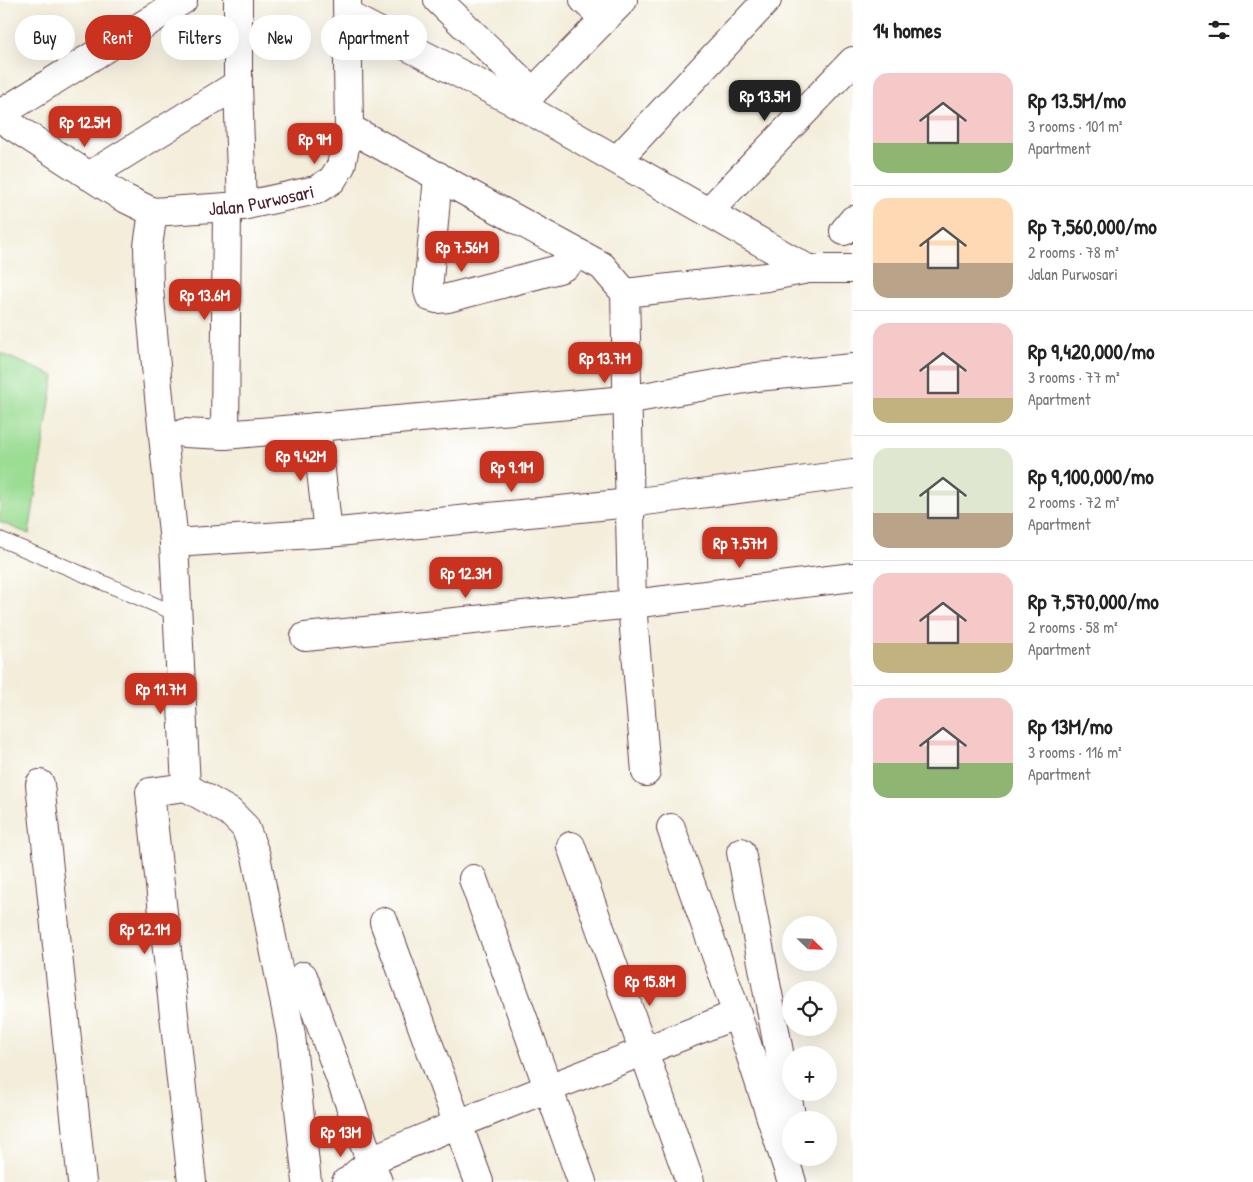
<!DOCTYPE html>
<html lang="en">
<head>
<meta charset="utf-8">
<style>
  :root { --surface:#fff; --page:#f2f2f2; --text:#222; --muted:#767676; --line:#e0e0e0; --accent:#c8321e }
  body { margin:0; font-family:"Patrick Hand",sans-serif; background:var(--page); color:var(--text); height:100vh; display:flex; flex-direction:column; font-size:19px; white-space:nowrap }
  * { box-sizing:border-box; margin:0 }
  p { font-size:16px; color:var(--muted) }
  .icon { flex:none; width:28px; height:28px; fill:none; stroke:currentColor; stroke-width:2; stroke-linecap:round; stroke-linejoin:round }
  .map { position:relative; flex:1; overflow:hidden }
  .sheet { display:flex; flex-direction:column; background:var(--surface); width:400px }
  .sheet>* { flex:none }
  .guide { position:absolute; left:15px; top:15px; width:475px; height:45px; display:flex; gap:10px }
  .needle { width:32px; rotate:113deg }
  .buttons { position:absolute; left:782px; top:916px; display:grid; gap:10px }
  .buttons a { display:grid; place-items:center; width:55px; height:55px; border-radius:50%; background:var(--surface); box-shadow:0 5px 20px #0002; font-size:25px }
  .price { position:absolute; translate:-50% -42px; padding:0 11px; border-radius:10px; background:var(--accent); color:#fff; font-size:16px; line-height:32px; filter:drop-shadow(0 1px 2px #0008) }
  .price::after { content:''; position:absolute; left:50%; top:30px; width:15px; height:11px; margin-left:-8px; background:inherit; clip-path:polygon(0 0,100% 0,50% 100%) }
  .price.on { background:#222; color:#fff }
  ul { padding:0; list-style:none }
  li { display:flex; align-items:center; gap:15px; height:125px; padding:0 20px }
  li+li { border-top:1px solid var(--line) }
  li span { display:grid; place-items:center; flex:none; width:140px; height:100px; border-radius:15px; color:#555 }
  li>.icon { margin-inline-start:auto }
  span .icon { width:60px; height:60px; fill:#fffc; stroke-width:1 }
  li b { font-size:21px }
  h2 { display:flex; justify-content:space-between; align-items:center; height:60px; padding:0 20px; font-size:21px }
  .chip { padding:0 18px; border-radius:22px; background:var(--surface); box-shadow:0 5px 20px #0002; font-size:18px; line-height:45px }
  .chip.on { background:var(--accent); color:#fff }
  main { display:flex; flex:1; min-height:0 }
  .map>svg:first-child { display:block }
</style>
</head>
<body>
<main>
<div class="map">
<svg width="853" height="1182" viewBox="0 0 853 1182">
  <rect width="100%" height="100%" fill="#fff"/>
  <filter id="ink" filterUnits="userSpaceOnUse"><feTurbulence type="fractalNoise" baseFrequency=".02" numOctaves="2"/><feDisplacementMap in="SourceGraphic" scale="10" xChannelSelector="R" yChannelSelector="G"/><feConvolveMatrix kernelMatrix="1 2 1 2 8 2 1 2 1" color-interpolation-filters="sRGB"/></filter>
  <filter id="wash" filterUnits="userSpaceOnUse"><feTurbulence type="fractalNoise" baseFrequency=".0096" numOctaves="4" result="noise"/><feDisplacementMap in="SourceGraphic" scale="20" xChannelSelector="R" yChannelSelector="G"/><feGaussianBlur stdDeviation="1.12" result="paint"/><feColorMatrix in="noise" values="0 0 0 0 0 0 0 0 0 0 0 0 0 0 0 0 0 1.4 0 .05"/><feComposite in="paint" operator="in"/></filter>
  <g filter="url(#wash)">
    <rect width="100%" height="100%" fill="#f3edda"/>
    <path fill="#9cdd94" stroke="#737e60" d="M0,353L54,376L29,534L0,522Z"/>
  </g>
  <g filter="url(#ink)">
    <g fill="none" stroke-linecap="round" stroke-linejoin="round">
      <g stroke="#633e45" stroke-width="16">
        <path id="lane" d="M0,539L177,614"/>
      </g>
      <g stroke="#633e45" stroke-width="30">
        <g id="street">
          <path d="M238,0V84L242,206"/>
          <path d="M438,0L533,92"/>
          <path d="M584,0L604,18"/>
          <path d="M349,16L522,106L808,269H853"/>
          <path d="M522,106L533,92L623,0"/>
          <path d="M0,114L183,0"/>
          <path id="s1" d="M0,118L122,197L153,212L242,206L316,190L332,180L341,166L349,128L347,0"/>
          <path d="M349,128L602,266L625,293L632,604L646,772"/>
          <path d="M618,159L767,0"/>
          <path d="M89,176L238,84"/>
          <path d="M438,176L428,291L430,297L437,299L448,298L559,269L567,265L579,254"/>
          <path d="M153,212L148,246L149,287L157,377L174,543L186,787L230,812L245,827L256,856L291,1035L307,1182"/>
          <path d="M708,212L853,61"/>
          <path d="M844,231L853,220"/>
          <path d="M625,293L767,277L808,269"/>
          <path d="M316,427L328,533"/>
          <path d="M184,433L225,435L626,400L756,377L853,368"/>
          <path d="M225,435L227,207"/>
          <path d="M174,543L328,533L630,503L853,474"/>
          <path d="M305,637L632,604L853,577"/>
          <path d="M40,784L82,1182"/>
          <path d="M186,787L150,792L192,1182"/>
          <path d="M671,828L737,1014L792,1182"/>
          <path d="M571,846L690,1182"/>
          <path d="M741,852L792,1120"/>
          <path d="M473,879L582,1182"/>
          <path d="M384,922L479,1182"/>
          <path d="M303,976L378,1182"/>
          <path d="M346,1182L350,1181C356,1172 365,1169 371,1160C492,1108 615,1064 737,1014"/>
        </g>
      </g>
      <use href="#lane" stroke="#fff" stroke-width="14"/>
      <use href="#street" stroke="#fff" stroke-width="28"/>
    </g>
  </g>
  <g text-anchor="middle" stroke-width="4" stroke-linejoin="round" paint-order="stroke">
    <g font-size="19" fill="#4a1f2b" stroke="#fff">
      <text dy="7" stroke="none"><textPath href="#s1" startOffset="289">Jalan Purwosari</textPath></text>
    </g>
  </g>
</svg>
<div class="buttons">
<a><svg class="needle" viewBox="-14 -14 28 28"><path d="M0-13l5 13h-10z" fill="#e53935"/><path d="M0 13l5-13h-10z" fill="#767676"/></svg></a>
<a><svg class="icon" aria-label="locate" viewBox="0 0 24 24"><circle cx="12" cy="12" r="6"/><path d="M12 2v4M12 18v4M2 12h4M18 12h4"/></svg></a>
<a>+</a>
<a>−</a>
</div>
<b class="price on" style="left:765px;top:122px">Rp 13.5M</b>
<b class="price" style="left:85px;top:148px">Rp 12.5M</b>
<b class="price" style="left:315px;top:165px">Rp 9M</b>
<b class="price" style="left:462px;top:273px">Rp 7.56M</b>
<b class="price" style="left:205px;top:321px">Rp 13.6M</b>
<b class="price" style="left:605px;top:384px">Rp 13.7M</b>
<b class="price" style="left:301px;top:482px">Rp 9.42M</b>
<b class="price" style="left:512px;top:493px">Rp 9.1M</b>
<b class="price" style="left:740px;top:569px">Rp 7.57M</b>
<b class="price" style="left:466px;top:599px">Rp 12.3M</b>
<b class="price" style="left:161px;top:715px">Rp 11.7M</b>
<b class="price" style="left:145px;top:955px">Rp 12.1M</b>
<b class="price" style="left:650px;top:1007px">Rp 15.8M</b>
<b class="price" style="left:341px;top:1158px">Rp 13M</b>
<div class="guide">
<a class="chip">Buy</a>
<a class="chip on">Rent</a>
<a class="chip">Filters</a>
<a class="chip">New</a>
<a class="chip">Apartment</a>
</div>
</div>
<section class="sheet">
<h2>14 homes<svg class="icon" aria-label="filters" viewBox="0 0 24 24"><path d="M4 7h16M4 17h16"/><circle cx="9" cy="7" r="2"/><circle cx="15" cy="17" r="2"/></svg></h2>
<ul>
<li><span style="background:linear-gradient(#f6c9c9 70%,#8fb573 0)"><svg class="icon" aria-label="home" viewBox="0 0 24 24"><path d="M3 11l9-7 9 7M6 9v11h12V9"/></svg></span><div><b>Rp 13.5M/mo</b><p>3 rooms · 101 m²</p><p>Apartment</p></div></li>
<li><span style="background:linear-gradient(#ffd9b3 65%,#b9a48a 0)"><svg class="icon" aria-label="home" viewBox="0 0 24 24"><path d="M3 11l9-7 9 7M6 9v11h12V9"/></svg></span><div><b>Rp 7,560,000/mo</b><p>2 rooms · 78 m²</p><p>Jalan Purwosari</p></div></li>
<li><span style="background:linear-gradient(#f6c9c9 75%,#c2b280 0)"><svg class="icon" aria-label="home" viewBox="0 0 24 24"><path d="M3 11l9-7 9 7M6 9v11h12V9"/></svg></span><div><b>Rp 9,420,000/mo</b><p>3 rooms · 77 m²</p><p>Apartment</p></div></li>
<li><span style="background:linear-gradient(#dfe7d0 65%,#b9a48a 0)"><svg class="icon" aria-label="home" viewBox="0 0 24 24"><path d="M3 11l9-7 9 7M6 9v11h12V9"/></svg></span><div><b>Rp 9,100,000/mo</b><p>2 rooms · 72 m²</p><p>Apartment</p></div></li>
<li><span style="background:linear-gradient(#f6c9c9 70%,#c2b280 0)"><svg class="icon" aria-label="home" viewBox="0 0 24 24"><path d="M3 11l9-7 9 7M6 9v11h12V9"/></svg></span><div><b>Rp 7,570,000/mo</b><p>2 rooms · 58 m²</p><p>Apartment</p></div></li>
<li><span style="background:linear-gradient(#f6c9c9 65%,#8fb573 0)"><svg class="icon" aria-label="home" viewBox="0 0 24 24"><path d="M3 11l9-7 9 7M6 9v11h12V9"/></svg></span><div><b>Rp 13M/mo</b><p>3 rooms · 116 m²</p><p>Apartment</p></div></li>
</ul>
</section>
</main>
</body>
</html>
